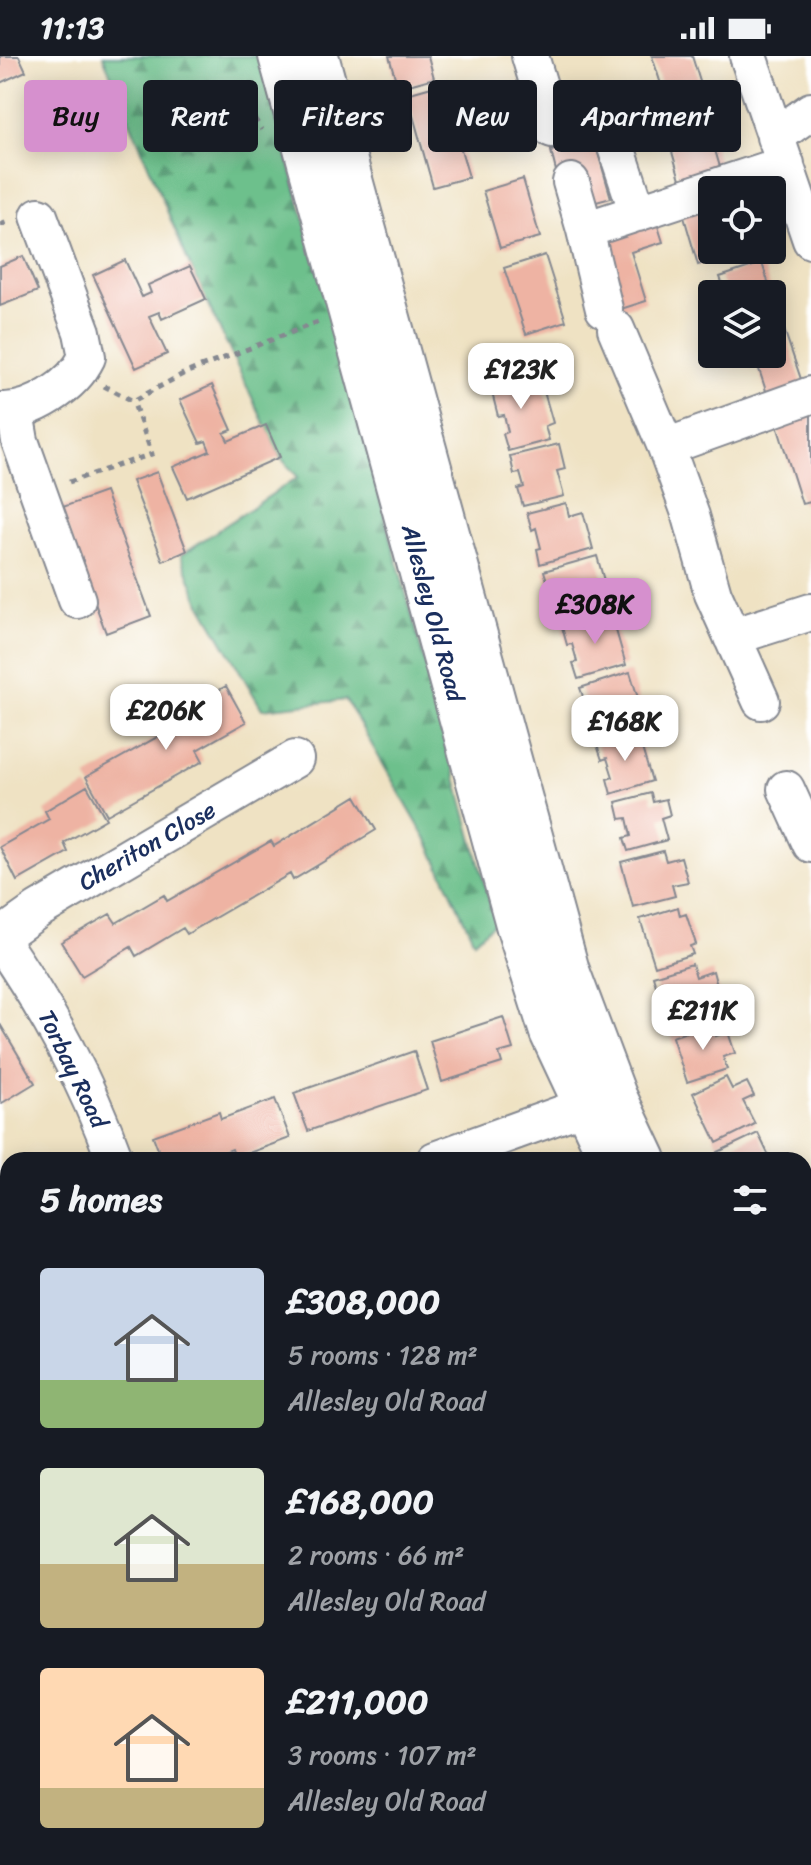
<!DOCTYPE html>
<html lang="en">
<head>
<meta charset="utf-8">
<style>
  :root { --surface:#171b24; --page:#20242c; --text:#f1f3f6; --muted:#9ea1a6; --accent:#d690ce }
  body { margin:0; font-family:Sriracha,sans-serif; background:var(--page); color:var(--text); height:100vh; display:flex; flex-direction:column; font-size:30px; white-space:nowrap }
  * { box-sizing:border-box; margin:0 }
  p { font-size:26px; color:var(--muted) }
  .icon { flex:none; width:44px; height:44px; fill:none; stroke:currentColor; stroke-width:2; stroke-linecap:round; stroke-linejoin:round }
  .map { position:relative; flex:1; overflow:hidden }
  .panel { position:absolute; left:0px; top:1096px; width:812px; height:714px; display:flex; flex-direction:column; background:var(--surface); border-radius:24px 24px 0 0; box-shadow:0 4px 20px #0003 }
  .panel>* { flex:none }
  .hud { position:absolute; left:24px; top:24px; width:764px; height:72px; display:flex; gap:16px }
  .tools { position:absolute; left:698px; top:120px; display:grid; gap:16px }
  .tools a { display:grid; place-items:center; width:88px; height:88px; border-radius:8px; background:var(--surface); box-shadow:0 4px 20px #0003; font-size:40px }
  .price { position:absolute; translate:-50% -68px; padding:0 18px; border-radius:16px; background:#fff; color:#222; font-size:26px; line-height:52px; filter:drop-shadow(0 2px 4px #0008) }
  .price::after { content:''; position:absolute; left:50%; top:48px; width:24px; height:18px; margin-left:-12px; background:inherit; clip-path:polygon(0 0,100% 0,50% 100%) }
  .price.active { background:var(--accent); color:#111 }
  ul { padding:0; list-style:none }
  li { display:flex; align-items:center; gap:24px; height:200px; padding:0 40px }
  li span { display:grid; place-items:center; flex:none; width:224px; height:160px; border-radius:8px; color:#555 }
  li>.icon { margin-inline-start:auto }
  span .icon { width:96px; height:96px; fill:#fffc; stroke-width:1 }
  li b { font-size:34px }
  h2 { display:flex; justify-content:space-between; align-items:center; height:96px; padding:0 40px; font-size:34px }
  .tag { padding:0 28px; border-radius:8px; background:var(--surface); box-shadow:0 4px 20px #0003; font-size:28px; line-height:72px }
  .tag.active { background:var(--accent); color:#111 }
  .status { display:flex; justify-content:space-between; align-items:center; height:56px; padding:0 40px; background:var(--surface); direction:ltr }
  .status svg { height:22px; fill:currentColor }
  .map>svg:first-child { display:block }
</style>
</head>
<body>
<div class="status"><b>11:13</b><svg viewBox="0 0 49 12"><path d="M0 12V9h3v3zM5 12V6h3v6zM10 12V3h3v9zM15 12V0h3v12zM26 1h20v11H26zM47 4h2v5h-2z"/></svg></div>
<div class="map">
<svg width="811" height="1809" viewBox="0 0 811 1809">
  <defs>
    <pattern id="forest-firs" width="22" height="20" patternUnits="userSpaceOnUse" patternTransform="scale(2)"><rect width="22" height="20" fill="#6dc08c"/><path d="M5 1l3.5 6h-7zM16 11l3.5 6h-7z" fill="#599c76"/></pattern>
    <pattern id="park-tufts" width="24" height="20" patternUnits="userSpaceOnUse" patternTransform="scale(2)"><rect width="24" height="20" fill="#87e2a8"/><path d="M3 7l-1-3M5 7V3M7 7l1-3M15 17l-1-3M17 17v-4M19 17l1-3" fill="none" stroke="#74c293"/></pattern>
  </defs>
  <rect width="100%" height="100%" fill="#fff"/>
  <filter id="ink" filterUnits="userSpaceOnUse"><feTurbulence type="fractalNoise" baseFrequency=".0125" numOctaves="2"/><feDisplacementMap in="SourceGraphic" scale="16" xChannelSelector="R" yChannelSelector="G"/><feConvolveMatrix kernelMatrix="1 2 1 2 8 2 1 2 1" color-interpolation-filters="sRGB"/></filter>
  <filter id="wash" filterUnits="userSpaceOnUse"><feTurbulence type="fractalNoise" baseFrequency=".006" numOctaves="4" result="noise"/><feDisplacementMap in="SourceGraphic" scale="32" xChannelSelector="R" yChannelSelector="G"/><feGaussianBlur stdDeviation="1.8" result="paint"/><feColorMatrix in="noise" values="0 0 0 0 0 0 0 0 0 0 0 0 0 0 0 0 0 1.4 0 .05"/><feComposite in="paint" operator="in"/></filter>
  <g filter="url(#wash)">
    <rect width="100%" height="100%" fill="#efe2c3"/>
    <path fill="#f5cfdb" d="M8,1492V1802H574L563,1809H0V1495Z
      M804,1555L811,1568V1656L804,1661Z"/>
    <path fill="url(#forest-firs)" stroke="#447875" stroke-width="2" d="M103,0H260L495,866L474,885L428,786L346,644L262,653L200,547L181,499L298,421L280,401L190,210Z"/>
    <path fill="url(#park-tufts)" stroke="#518883" stroke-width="2" d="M811,1656V1809H563L574,1802H804V1661Z"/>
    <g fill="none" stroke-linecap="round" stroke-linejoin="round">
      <path stroke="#75abe3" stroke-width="9" d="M804,1777L811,1782
        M663,1809L666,1802"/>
    </g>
    <g id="blocks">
      <path fill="#eeb3a3" d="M0,0H19L26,15L0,27Z
        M389,0H428L434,22L398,32Z
        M652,0H692L702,32L666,44Z
        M442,28L469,121L433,131L407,38Z
        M702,50L720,111L680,123L662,62Z
        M594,83L611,142L589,148L557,119L551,95Z
        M523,123L540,181L500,192L483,135Z
        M712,146V194H734L735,198L698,209L682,154Z
        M656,164L663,186L631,196L646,245L621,253L599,182Z
        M545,199L566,265L526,278L504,212Z
        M23,200L38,235L0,250V210Z
        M125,204L142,241L151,237L148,229L190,210L206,243L162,263L159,256L149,260L167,298L136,312L93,219Z
        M762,207L772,238H726L720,221Z
        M772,238L805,335L770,347L754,298H772Z
        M513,318L514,324L526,320L530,335L543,332L553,367L545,370L549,384L508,395L503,378L508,376L504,359L498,360L489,325Z
        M212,329L232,374L224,377L228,385L266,369L280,401L187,442L173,411L210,395L206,385L200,387L180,344Z
        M811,348V446L802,448L774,360Z
        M559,388L565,413L557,415L564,440L523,450L518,433L524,431L520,417L514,418L510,400Z
        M157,416L187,495L163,505L132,425Z
        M105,436L151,560L106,577L60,452Z
        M566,447L569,460L583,456L593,493L540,508L537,493L541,492L536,472L532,474L527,457Z
        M597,500L605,528L596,530L598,540L595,541L598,554L559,565L554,549L560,547L555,529L549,531L544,515Z
        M611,557L626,609L578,623L573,607L577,606L575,598L572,588L567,589L562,571Z
        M630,616L642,655L630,658L634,669L595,682L590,666L595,664L593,654L589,644L585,646L580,632Z
        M226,630L246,666L197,694L203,705L107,759L86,721L182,667L177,658Z
        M637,676L652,725L611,738L607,723L613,721L607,702L602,704L597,689Z
        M87,730L106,763L64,787L68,796L17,825L0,791L49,763L45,755Z
        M651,737L653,746L666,743L670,759L661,762L667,784L628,795L624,782L631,780L627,762L620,763L616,746Z
        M356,740L376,774L293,824L290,818L187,878L183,872L136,900L131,891L82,920L61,886L110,858L116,867L164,839L167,845L271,785L274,790Z
        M663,795L666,805L681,801L688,826L672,829L675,840L633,851L621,806Z
        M678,851L680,860L686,858L696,888L690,890L693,898L655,910L640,863Z
        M692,908L696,921L713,915L720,941L703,946L707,958L668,970L653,920Z
        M503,961L513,993L499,997L502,1007L442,1026L430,985Z
        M712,967L716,980L728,976L735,997L723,1001L727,1013L687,1026L672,981Z
        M0,968L35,1027L2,1047L0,1044Z
        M414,995L427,1034L308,1075L294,1037Z
        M726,1021L732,1033L747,1026L754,1040L743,1045L755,1068L717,1087L693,1037Z
        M275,1043L290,1082L235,1102L232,1093L204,1104H162L153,1080L219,1056L221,1063Z
        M758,1077L771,1104H722L718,1096Z
        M8,1144V1186L0,1188V1147Z
        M811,1171V1254L804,1258V1174Z
        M8,1310V1360H7L0,1337V1313Z"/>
    </g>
  </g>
  <g filter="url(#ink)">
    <use href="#blocks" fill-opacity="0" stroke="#858890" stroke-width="2"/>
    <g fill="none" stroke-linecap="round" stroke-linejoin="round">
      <g stroke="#858890" stroke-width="40">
        <path id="minor" d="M530,0L552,73
          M748,0L811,184
          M775,81L811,55
          M613,82L638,157
          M571,126L585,174
          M604,253L585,174L786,108
          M616,273L666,391
          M0,355C32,357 73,330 87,301L82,276L39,160
          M15,356L20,385L77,544
          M732,581L811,556
          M761,645L713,538L691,460L666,391L811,339
          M786,733L811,788
          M0,881L38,854L295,703
          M0,884C49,956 85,1022 115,1104
          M435,1104L612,1040
          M0,1246L8,1244
          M804,1351L811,1347"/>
      </g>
      <g stroke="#858890" stroke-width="48">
        <path id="major" d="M281,0L519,872L552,976L612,1104
          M316,0L567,915L614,1040L644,1104
          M804,1411L811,1423
          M804,1477L811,1489"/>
      </g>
      <path stroke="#858890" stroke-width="5" stroke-dasharray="6 6" stroke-linecap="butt" d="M248,27L254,62L262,74
        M0,169L11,165
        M104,330L133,345L185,317L318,266
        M69,426L152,398L133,345
        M558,1802L561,1809"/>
      <use href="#minor" stroke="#fff" stroke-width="36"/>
      <use href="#major" stroke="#fff" stroke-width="44"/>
    </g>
  </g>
  <g text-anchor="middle" stroke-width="7" stroke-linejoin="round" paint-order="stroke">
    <g font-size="24" fill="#1b2f5e" stroke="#fff">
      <text transform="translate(433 557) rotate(75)" y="8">Allesley Old Road</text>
      <text transform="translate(147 790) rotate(-30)" y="8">Cheriton Close</text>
      <text transform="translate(73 1013) rotate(64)" y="8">Torbay Road</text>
    </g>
  </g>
</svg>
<div class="tools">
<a><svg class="icon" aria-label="locate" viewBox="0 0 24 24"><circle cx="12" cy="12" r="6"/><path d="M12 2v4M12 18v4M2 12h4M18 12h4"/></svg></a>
<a><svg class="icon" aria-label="layers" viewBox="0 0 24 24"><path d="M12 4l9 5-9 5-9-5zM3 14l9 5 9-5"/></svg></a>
</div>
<b class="price" style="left:521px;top:355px">£123K</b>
<b class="price active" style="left:595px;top:590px">£308K</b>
<b class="price" style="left:166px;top:696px">£206K</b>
<b class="price" style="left:625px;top:707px">£168K</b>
<b class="price" style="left:703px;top:996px">£211K</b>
<div class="hud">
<a class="tag active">Buy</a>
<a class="tag">Rent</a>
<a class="tag">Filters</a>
<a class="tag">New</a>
<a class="tag">Apartment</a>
</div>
<section class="panel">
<h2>5 homes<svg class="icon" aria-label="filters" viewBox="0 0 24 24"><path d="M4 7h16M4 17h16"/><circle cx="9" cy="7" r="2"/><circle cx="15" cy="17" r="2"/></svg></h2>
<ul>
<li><span style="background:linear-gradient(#c9d6e8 70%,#8fb573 0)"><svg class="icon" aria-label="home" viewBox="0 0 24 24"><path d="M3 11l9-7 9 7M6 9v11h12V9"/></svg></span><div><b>£308,000</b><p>5 rooms · 128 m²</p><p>Allesley Old Road</p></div></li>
<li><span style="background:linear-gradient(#dfe7d0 60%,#c2b280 0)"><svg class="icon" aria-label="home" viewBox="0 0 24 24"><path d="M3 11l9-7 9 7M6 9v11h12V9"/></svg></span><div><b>£168,000</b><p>2 rooms · 66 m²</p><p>Allesley Old Road</p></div></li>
<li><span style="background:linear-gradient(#ffd9b3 75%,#c2b280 0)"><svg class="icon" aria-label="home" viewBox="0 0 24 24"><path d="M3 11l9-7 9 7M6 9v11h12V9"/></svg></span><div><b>£211,000</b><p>3 rooms · 107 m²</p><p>Allesley Old Road</p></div></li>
</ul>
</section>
</div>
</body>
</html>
